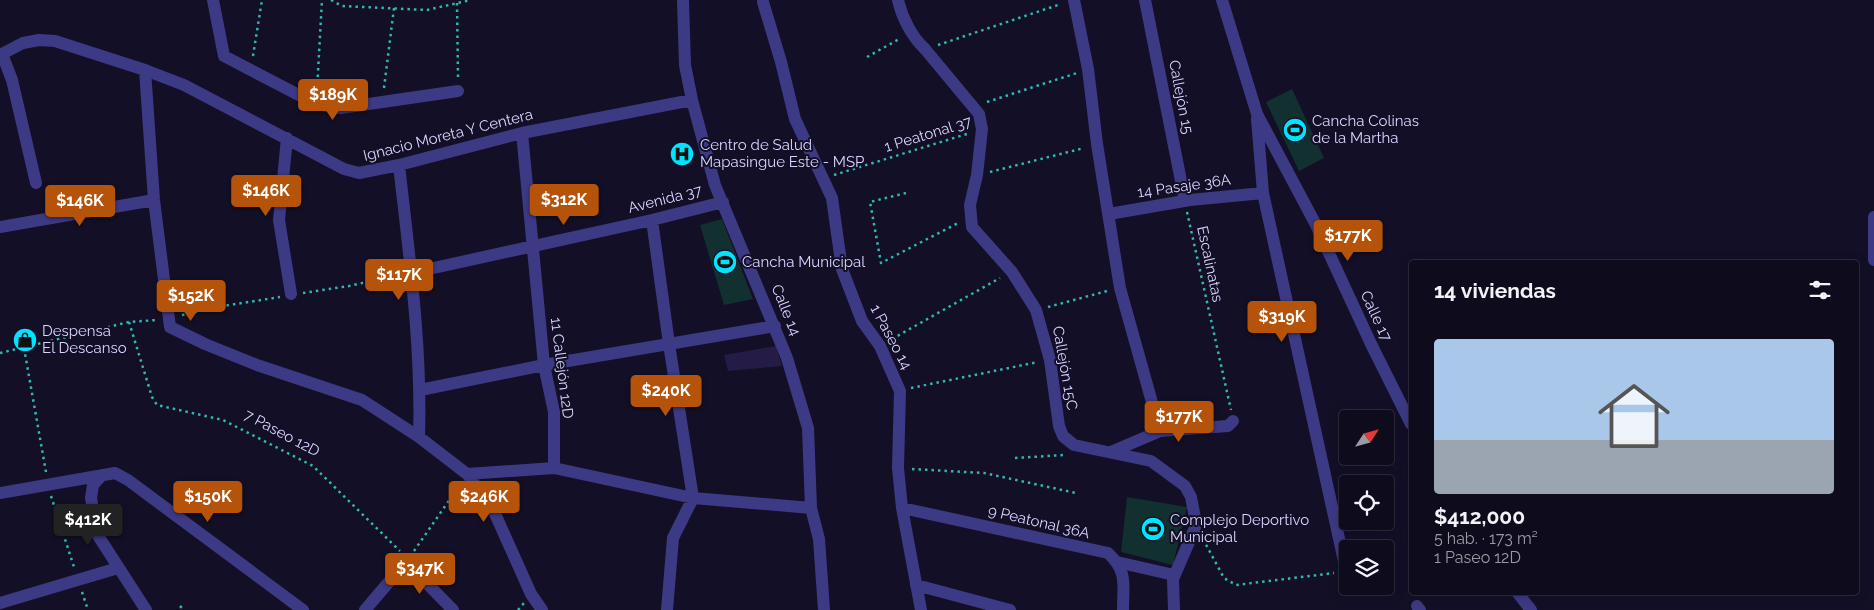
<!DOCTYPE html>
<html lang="es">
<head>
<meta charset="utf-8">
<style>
  :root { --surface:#0e0b1c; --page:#171425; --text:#f1f3f6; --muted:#9b9ba3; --line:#2e2b3b; --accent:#b45309 }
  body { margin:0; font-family:Raleway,sans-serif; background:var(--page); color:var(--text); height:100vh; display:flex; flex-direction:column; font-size:19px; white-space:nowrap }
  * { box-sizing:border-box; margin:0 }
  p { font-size:16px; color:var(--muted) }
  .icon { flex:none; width:28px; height:28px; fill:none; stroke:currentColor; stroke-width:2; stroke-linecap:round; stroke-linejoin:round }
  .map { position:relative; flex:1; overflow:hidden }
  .drawer { position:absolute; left:1409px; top:260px; width:450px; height:335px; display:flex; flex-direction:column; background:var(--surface); border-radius:5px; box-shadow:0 2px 12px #0003,0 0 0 1px var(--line) }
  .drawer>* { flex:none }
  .needle { width:32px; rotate:54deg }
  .fabs { position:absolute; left:1339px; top:410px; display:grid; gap:10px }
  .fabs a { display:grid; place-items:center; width:55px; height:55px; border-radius:5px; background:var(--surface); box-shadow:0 2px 12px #0003,0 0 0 1px var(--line); font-size:25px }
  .price { position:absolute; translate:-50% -42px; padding:0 11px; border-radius:5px; background:var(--accent); color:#fff; font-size:16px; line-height:32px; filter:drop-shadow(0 1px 2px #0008) }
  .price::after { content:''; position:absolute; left:50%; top:30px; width:15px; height:11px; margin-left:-8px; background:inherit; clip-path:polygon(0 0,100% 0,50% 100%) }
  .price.current { background:#222; color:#fff }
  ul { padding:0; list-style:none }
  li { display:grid; align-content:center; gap:10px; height:265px; padding:0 25px }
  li+li { border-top:1px solid var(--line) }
  li span { display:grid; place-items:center; height:155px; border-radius:5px; color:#555 }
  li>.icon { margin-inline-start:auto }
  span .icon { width:90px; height:90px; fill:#fffc; stroke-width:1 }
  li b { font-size:21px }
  h2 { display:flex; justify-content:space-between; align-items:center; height:60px; padding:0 25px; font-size:21px }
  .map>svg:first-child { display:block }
</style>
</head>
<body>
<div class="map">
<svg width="1874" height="610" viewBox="0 0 1874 610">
  <rect width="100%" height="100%" fill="#130f26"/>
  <path fill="#12302f" d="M1292,89L1324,158L1299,171L1266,102Z
    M722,219L753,299L724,305L700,225Z
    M1127,497L1187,507L1173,565L1121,552Z"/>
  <path fill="#241b47" d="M776,346L782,366L728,371L724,355Z"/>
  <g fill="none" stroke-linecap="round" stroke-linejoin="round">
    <path stroke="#2fb8b0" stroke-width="2.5" stroke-dasharray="2.5 4" stroke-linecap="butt" d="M331,0L342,6L427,10L471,0
      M457,3L458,77
      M938,45L1061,4
      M253,56L262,0
      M867,57L901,38
      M384,88L394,8
      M317,90L322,0
      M987,102L1077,73
      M990,172L1084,148
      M834,175L970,133
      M906,193L870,202L881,263L958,223
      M1187,212L1231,410
      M303,293L349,286L398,275
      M1048,307L1107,291
      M182,315L217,307L280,297
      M129,322L152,397L157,405L223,420L313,466L400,551
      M892,339L1000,278
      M24,348L46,472
      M0,353L129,322L157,320
      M911,388L1038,362
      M1015,458L1064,455
      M912,469L984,473L1076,493
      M51,496L74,567
      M1203,539L1224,578L1236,585L1334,573
      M414,551L459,486
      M82,592L88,610
      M180,606L184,610
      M518,610L524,603"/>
    <path stroke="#3d3a85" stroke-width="12" d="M213,0L224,56L316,104L341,108L458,91
      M683,0L685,65L692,100L715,185L787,358L808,428L811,508L819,539L824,610
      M898,0C902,18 912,37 925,49L979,114L982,129L977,175L970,205L972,227L1012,272L1036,310L1050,360L1059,426L1063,436L1074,445L1151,461L1185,486L1191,497L1195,518V528L1173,579L1174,610
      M1074,0L1088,69L1097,144L1120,288L1160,431
      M1145,0L1185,201
      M1222,0L1257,114L1315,223L1372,346L1411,424
      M763,2L781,62L795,119L832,198L842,269L862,321L880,346L900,391L898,468L902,508L921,610
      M2,54L12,80L36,183
      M0,55L23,43L39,40L55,41L145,70L184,85L344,169L359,173L399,165L522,133L692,100
      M145,70L154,200L170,327L205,344L257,365L362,400L419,437L467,474L492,507L531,594L542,610
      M1257,119L1263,193L1345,566
      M522,133L544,365L554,412V468L693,498L811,508
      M287,138L279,220L291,294
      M399,165C409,255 422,346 419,437
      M1109,214L1190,200L1263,193
      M1874,217V260
      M652,220L669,344L693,498L673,538L667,610
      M0,227L154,200
      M411,273L652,220L723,202
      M420,390L544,365L775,326
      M1111,452L1160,431L1228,426L1233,421
      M467,474L554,468
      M102,475L93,485L91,498L97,534L146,610
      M0,493L115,473L128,480L303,610
      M902,508L1108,553C1128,572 1123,584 1123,610
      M1117,562L1174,575
      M916,585L1010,610
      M1517,592L1531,610
      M0,603L118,568
      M1417,606L1420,610
      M365,610L406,562L453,610"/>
  </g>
  <defs>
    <g id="stadium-disc" transform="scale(1.25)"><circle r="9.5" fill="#00e5ff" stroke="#130f26"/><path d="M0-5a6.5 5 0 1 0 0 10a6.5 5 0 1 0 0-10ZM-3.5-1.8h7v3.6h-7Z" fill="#111"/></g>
    <g id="hospital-disc" transform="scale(1.25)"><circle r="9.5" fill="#00e5ff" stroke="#130f26"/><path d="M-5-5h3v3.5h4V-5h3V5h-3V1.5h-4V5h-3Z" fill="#111"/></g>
    <g id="shop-disc" transform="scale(1.25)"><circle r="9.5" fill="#00e5ff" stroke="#130f26"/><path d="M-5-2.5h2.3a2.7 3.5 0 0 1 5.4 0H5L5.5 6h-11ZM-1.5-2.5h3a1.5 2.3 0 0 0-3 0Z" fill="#111"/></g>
  </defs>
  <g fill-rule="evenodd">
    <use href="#stadium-disc" x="1295" y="130"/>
    <use href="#hospital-disc" x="682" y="154"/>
    <use href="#stadium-disc" x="725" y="262"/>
    <use href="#shop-disc" x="25" y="340"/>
    <use href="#stadium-disc" x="1153" y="529"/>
  </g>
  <g text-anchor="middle" stroke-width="4" stroke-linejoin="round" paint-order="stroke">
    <g font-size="15" fill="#d9d4ff" stroke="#130f26">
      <text transform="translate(1181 97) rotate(79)" y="5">Callejón 15</text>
      <text transform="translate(928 134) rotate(-17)" y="5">1 Peatonal 37</text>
      <text transform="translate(448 135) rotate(-14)" y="5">Ignacio Moreta Y Centera</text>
      <text transform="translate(1184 186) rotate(-8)" y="5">14 Pasaje 36A</text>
      <text transform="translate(665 199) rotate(-14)" y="5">Avenida 37</text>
      <text transform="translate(1210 264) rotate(78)" y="5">Escalinatas</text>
      <text transform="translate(786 310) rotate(68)" y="5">Calle 14</text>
      <text transform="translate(1376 316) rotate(65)" y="5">Calle 17</text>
      <text transform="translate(891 337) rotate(62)" y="5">1 Paseo 14</text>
      <text transform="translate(562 368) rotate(83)" y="5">11 Callejón 12D</text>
      <text transform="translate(1065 368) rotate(80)" y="5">Callejón 15C</text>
      <text transform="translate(282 433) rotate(28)" y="5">7 Paseo 12D</text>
      <text transform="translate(1039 522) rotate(13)" y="5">9 Peatonal 36A</text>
    </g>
    <g font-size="15" fill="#d9d4ff" stroke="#130f26" text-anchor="start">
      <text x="1312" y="126">Cancha Colinas<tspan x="1312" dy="17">de la Martha</tspan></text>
      <text x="700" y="150">Centro de Salud<tspan x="700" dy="17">Mapasingue Este - MSP</tspan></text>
      <text x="742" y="267">Cancha Municipal</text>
      <text x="42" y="336">Despensa<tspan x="42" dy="17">El Descanso</tspan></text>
      <text x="1170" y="525">Complejo Deportivo<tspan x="1170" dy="17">Municipal</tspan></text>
    </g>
  </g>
</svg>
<div class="fabs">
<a><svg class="needle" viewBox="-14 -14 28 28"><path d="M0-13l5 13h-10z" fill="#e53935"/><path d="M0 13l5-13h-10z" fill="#9b9ba3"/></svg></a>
<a><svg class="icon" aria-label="locate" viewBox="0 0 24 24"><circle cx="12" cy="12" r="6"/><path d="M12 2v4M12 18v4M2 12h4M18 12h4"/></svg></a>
<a><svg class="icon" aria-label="layers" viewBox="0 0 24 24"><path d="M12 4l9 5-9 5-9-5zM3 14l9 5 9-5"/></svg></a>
</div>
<b class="price" style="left:333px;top:121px">$189K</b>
<b class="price" style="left:266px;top:217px">$146K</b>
<b class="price" style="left:564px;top:226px">$312K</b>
<b class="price" style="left:80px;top:227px">$146K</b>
<b class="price" style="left:1348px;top:262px">$177K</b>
<b class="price" style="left:399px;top:301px">$117K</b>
<b class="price" style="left:191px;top:322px">$152K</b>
<b class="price" style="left:1282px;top:343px">$319K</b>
<b class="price" style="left:666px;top:417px">$240K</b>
<b class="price" style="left:1179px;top:443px">$177K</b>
<b class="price" style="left:208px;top:523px">$150K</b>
<b class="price" style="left:484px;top:523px">$246K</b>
<b class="price current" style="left:88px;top:546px">$412K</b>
<b class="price" style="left:420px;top:595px">$347K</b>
<section class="drawer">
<h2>14 viviendas<svg class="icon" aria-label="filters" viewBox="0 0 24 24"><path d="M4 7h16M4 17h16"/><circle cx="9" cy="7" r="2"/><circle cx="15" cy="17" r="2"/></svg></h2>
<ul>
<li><span style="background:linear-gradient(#a9c7e8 65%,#9aa5b1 0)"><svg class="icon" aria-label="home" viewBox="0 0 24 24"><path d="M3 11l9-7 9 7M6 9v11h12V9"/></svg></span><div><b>$412,000</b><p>5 hab. · 173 m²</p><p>1 Paseo 12D</p></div></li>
</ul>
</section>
</div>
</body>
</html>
